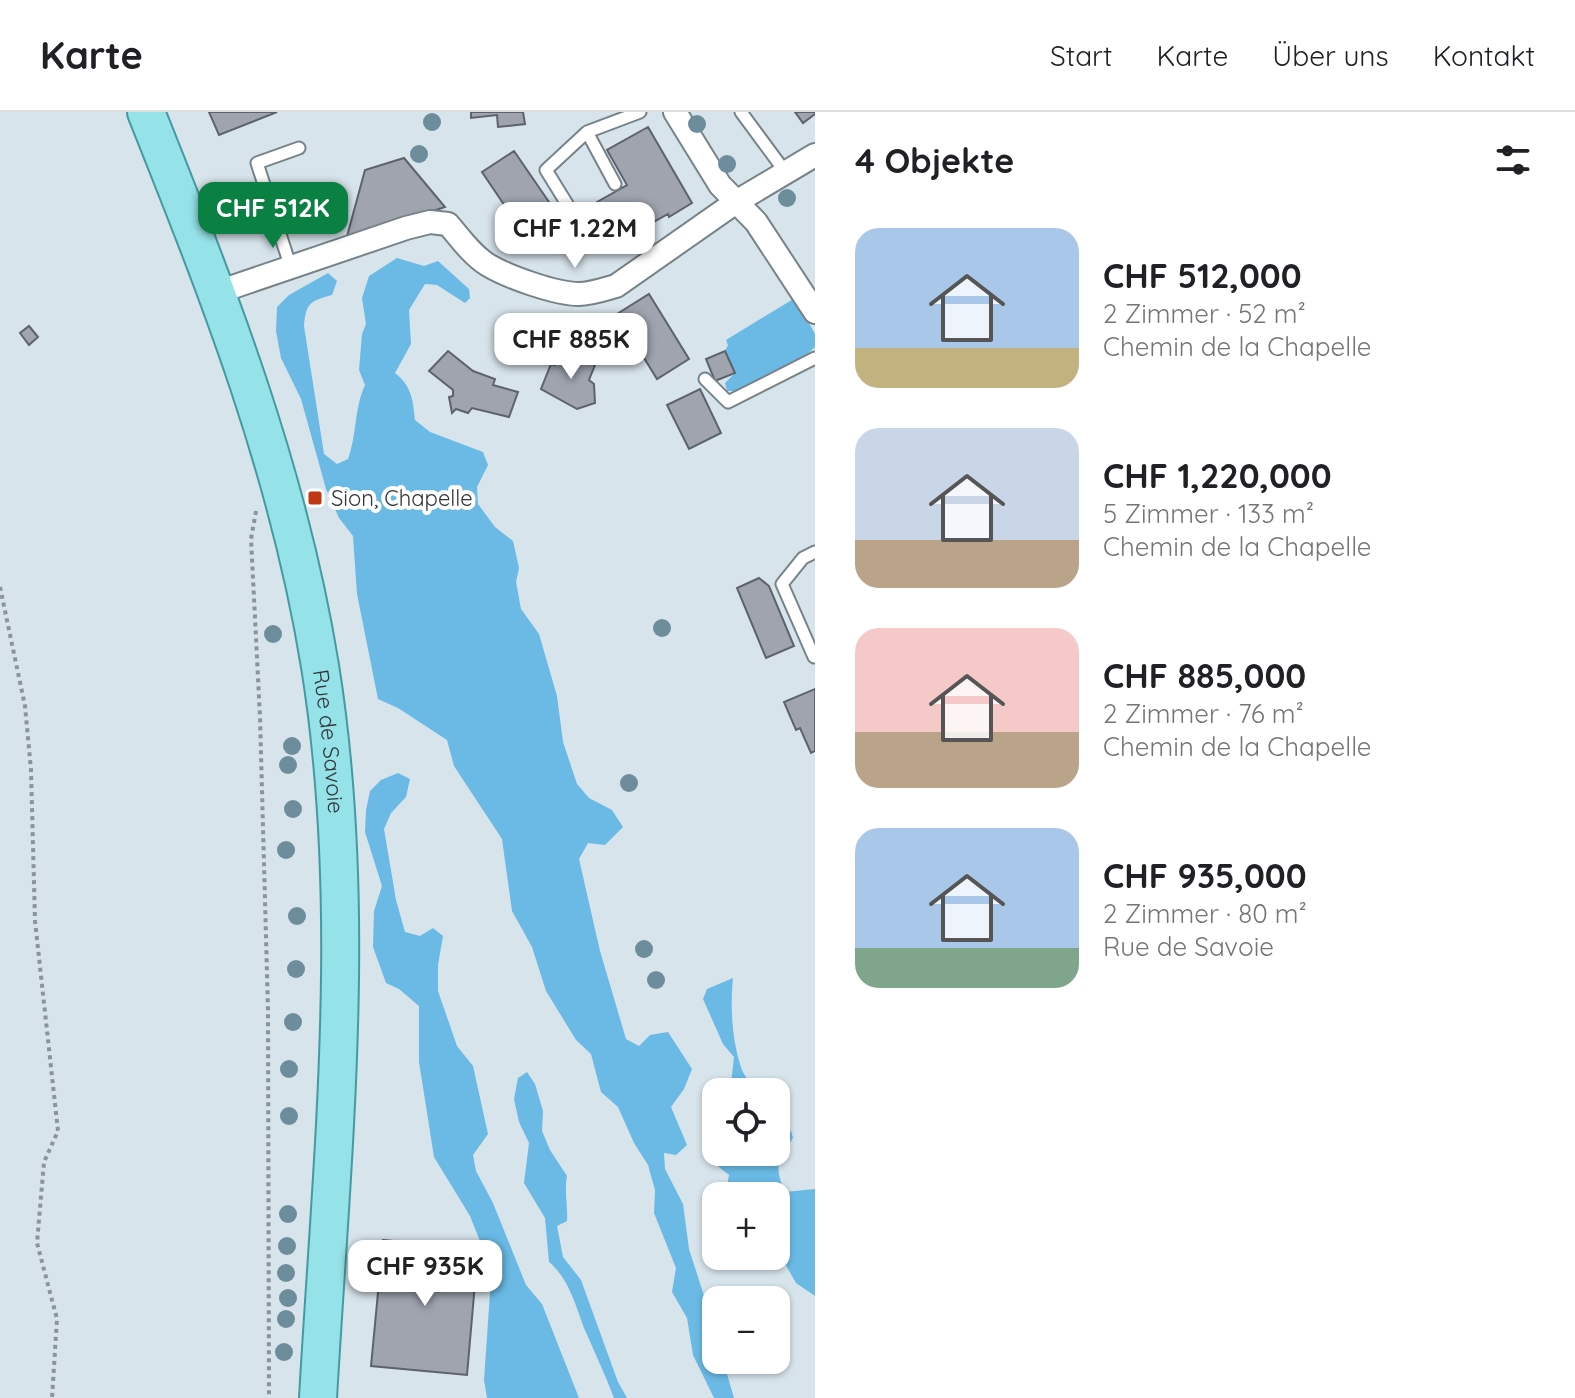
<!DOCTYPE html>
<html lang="de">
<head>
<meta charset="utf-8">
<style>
  :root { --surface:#fff; --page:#f6f6f6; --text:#202124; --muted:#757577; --line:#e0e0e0; --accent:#0b8043 }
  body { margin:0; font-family:Quicksand,sans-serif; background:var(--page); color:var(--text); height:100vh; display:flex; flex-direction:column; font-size:30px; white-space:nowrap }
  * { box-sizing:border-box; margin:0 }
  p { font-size:26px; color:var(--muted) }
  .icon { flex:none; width:44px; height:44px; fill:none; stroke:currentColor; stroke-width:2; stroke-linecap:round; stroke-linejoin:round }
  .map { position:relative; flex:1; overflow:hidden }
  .panel { display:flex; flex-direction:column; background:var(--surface); width:760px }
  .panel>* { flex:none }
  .fabs { position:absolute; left:702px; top:966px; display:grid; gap:16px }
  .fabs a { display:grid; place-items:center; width:88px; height:88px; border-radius:16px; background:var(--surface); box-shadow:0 2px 6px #0004; font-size:40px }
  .price { position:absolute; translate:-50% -68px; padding:0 18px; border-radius:16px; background:#fff; color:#222; font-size:26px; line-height:52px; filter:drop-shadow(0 2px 4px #0008) }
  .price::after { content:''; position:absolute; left:50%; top:48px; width:24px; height:18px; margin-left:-12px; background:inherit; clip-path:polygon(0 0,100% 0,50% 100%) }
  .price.active { background:var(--accent); color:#fff }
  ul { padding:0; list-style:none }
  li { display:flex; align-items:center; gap:24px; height:200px; padding:0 40px }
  li span { display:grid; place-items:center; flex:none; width:224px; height:160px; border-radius:24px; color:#555 }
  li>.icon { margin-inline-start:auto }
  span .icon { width:96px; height:96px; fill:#fffc; stroke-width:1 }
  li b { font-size:34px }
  h2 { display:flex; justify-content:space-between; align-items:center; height:96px; padding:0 40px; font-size:34px }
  header { display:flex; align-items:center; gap:48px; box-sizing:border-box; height:112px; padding:0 40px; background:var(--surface); border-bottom:2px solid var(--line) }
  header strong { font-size:38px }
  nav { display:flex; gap:44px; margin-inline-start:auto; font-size:28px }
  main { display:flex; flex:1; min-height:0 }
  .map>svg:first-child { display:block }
</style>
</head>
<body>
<header>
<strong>Karte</strong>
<nav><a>Start</a><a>Karte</a><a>Über uns</a><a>Kontakt</a></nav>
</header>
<main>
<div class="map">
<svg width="815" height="1286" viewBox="0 0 815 1286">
  <rect width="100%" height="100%" fill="#d7e4eb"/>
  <path fill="#6abae5" d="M397,146L424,154L438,149L469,177L470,186L465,191L437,173L425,172L409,198L411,232L395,261C412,274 413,289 415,308L430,320L483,340L488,353L477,375L478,392L495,415L513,429L519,456L516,470L521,497L539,522L557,584L563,630L577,672L589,686L612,698L623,715L605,733L588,731L579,747L600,839L626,927L639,934L650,923L668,920L692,957L684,977L671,995L687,1033L676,1043L664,1041L665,1057L683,1092L689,1137L707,1193L716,1208V1248H727L725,1255L734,1286H714L693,1243L687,1206L672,1180L676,1156L654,1101L655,1078L648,1053L634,1031L618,995L601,980L591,942L576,928L546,879L532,835L512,799L502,727L454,654L447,628L398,596L378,587L357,482L353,424L339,406L326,377L301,287L281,246L276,219L277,195L289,183L328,161L337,169L332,183C311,189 306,190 304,214L324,342L337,352L348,347C357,323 354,297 365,273L359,258L362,222L366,212L362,186L369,164Z
    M795,186L815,222V235L804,245L803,249L738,279H727L725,271L735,261L725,239L728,233L726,228Z
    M398,661L410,667L406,685L391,701L384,717L396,788L405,820L420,824L433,816L443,824L438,853V879L457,934L473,954L488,1022L473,1043L476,1059L493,1091L526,1173L542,1192L579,1286H487L484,1268L490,1181L486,1144L470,1104L434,1045L419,950V894L399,877L386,871L373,835L374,799L382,774L365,720L366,698L370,679L381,668Z
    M733,866C730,895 732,930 742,958C745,966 752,971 755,980H730L734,945L723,932L703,887L707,877Z
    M527,960L535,972L543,999L542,1019L550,1038L567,1064C564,1080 568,1093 567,1109L557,1114L563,1145L581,1168L618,1270L627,1286H614C605,1262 594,1239 584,1216C575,1192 569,1167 549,1150L545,1106L524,1071L529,1031L519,1010L514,987L518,966Z
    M776,1019H791L793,1026C777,1049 774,1054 785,1080L815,1077V1184L796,1171L776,1136V1084H745L727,1073L729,1063L706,1045V1034L716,1025V1040H776Z"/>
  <path fill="#9fa4af" stroke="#5d626c" stroke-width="2" d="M209,0H277L219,23Z
    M471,0H523L525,12L498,15L497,3L471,6Z
    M795,0H815V2L803,11Z
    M648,15L692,91L669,105L668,102L620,129L597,90L627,73L607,38Z
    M514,39L562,109L530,131L482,60Z
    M404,46L445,95L346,128L365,58Z
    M649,182L689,247L657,267L617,202Z
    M29,214L38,225L29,233L20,221Z
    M448,239L473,259L495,267L493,273L518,280L509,305L472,296L468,301L456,297L452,301L449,285L453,284V278L429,259Z
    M560,239L595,253L589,268L594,272L595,291L577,297L541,277L551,252L555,253Z
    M725,239L735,261L715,269L706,247Z
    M700,277L721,321L689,337L667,293Z
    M759,466L769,474L794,534L766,546L737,476Z
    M815,577V639L811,641L800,616L796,618L784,590Z
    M383,1128L478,1137L467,1263L371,1254Z"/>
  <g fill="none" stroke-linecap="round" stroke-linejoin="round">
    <g stroke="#778389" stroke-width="15">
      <path id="service" d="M741,0L786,61
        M587,20L615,72
        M588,126L546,58L587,20L640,0
        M291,156L257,51L299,36
        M705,267L728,290L815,246
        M814,545L782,472L803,446L815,440"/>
    </g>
    <g stroke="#778389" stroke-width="26">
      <path id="minor" d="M675,0L720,73L756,110L815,200
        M218,180L406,116L430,110L448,112C460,126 472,143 488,153C508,165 556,182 579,182C591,182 605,177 616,174L736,90L815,43"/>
    </g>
    <g stroke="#449aa1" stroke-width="40">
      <g id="primary">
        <path id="s1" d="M146,0C219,183 288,357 320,554C359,796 332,1042 318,1286"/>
      </g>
    </g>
    <path stroke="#8a9499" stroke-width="4" stroke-dasharray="4 4" stroke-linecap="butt" d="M256,399L251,427L260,605L268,898L269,1286
      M0,475L25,594L31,658L35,809L58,1019L44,1050L37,1131L57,1207L52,1286"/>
    <use href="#service" stroke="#fff" stroke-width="11"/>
    <use href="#minor" stroke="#fff" stroke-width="22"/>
    <use href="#primary" stroke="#95e2e8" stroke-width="36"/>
  </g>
  <g fill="#6e8d9c">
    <circle cx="432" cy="10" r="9"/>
    <circle cx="697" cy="12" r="9"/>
    <circle cx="419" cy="42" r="9"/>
    <circle cx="727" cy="52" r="9"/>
    <circle cx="787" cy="86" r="9"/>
    <circle cx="662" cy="516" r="9"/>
    <circle cx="273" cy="522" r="9"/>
    <circle cx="292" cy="634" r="9"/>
    <circle cx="288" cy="653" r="9"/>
    <circle cx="629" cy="671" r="9"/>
    <circle cx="293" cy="697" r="9"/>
    <circle cx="286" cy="738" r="9"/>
    <circle cx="297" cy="804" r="9"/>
    <circle cx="644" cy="837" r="9"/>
    <circle cx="296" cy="857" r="9"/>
    <circle cx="656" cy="868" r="9"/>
    <circle cx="293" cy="910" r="9"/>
    <circle cx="289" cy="957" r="9"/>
    <circle cx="289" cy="1004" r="9"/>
    <circle cx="288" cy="1102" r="9"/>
    <circle cx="287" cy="1134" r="9"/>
    <circle cx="286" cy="1161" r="9"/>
    <circle cx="288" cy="1186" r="9"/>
    <circle cx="286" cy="1207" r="9"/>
    <circle cx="284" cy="1240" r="9"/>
  </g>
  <rect fill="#c13711" stroke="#fff" stroke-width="3" x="307" y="378" width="16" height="16" rx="4"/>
  <g text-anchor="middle" stroke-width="8" stroke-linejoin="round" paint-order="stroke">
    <g font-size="22" fill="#32373a" stroke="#fff" text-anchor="start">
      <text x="331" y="394">Sion, Chapelle</text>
    </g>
    <g font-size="22" fill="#32373a" stroke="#fff">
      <text dy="8" stroke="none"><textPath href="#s1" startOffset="658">Rue de Savoie</textPath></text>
    </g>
  </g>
</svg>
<div class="fabs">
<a><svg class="icon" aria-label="locate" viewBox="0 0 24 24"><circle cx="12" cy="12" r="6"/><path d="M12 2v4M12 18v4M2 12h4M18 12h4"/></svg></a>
<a>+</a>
<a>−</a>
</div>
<b class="price active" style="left:273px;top:138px">CHF 512K</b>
<b class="price" style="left:575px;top:158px">CHF 1.22M</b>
<b class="price" style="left:571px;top:269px">CHF 885K</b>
<b class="price" style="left:425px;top:1196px">CHF 935K</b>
</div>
<section class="panel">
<h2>4 Objekte<svg class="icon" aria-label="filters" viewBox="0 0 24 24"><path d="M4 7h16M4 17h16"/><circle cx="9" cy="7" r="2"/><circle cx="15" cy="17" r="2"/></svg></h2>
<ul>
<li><span style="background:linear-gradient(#a9c7e8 75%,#c2b280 0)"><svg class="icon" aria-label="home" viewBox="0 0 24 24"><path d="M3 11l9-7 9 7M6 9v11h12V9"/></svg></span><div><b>CHF 512,000</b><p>2 Zimmer · 52 m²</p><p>Chemin de la Chapelle</p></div></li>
<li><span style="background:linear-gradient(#c9d6e8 70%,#b9a48a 0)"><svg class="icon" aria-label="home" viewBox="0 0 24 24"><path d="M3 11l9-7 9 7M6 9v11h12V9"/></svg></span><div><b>CHF 1,220,000</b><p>5 Zimmer · 133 m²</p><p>Chemin de la Chapelle</p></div></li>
<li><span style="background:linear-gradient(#f6c9c9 65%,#b9a48a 0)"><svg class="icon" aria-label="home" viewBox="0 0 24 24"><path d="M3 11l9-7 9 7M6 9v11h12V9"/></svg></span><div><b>CHF 885,000</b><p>2 Zimmer · 76 m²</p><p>Chemin de la Chapelle</p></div></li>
<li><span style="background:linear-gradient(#a9c7e8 75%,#7fa58c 0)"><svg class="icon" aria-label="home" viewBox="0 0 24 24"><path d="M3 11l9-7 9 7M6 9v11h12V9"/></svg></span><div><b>CHF 935,000</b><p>2 Zimmer · 80 m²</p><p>Rue de Savoie</p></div></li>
</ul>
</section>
</main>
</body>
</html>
